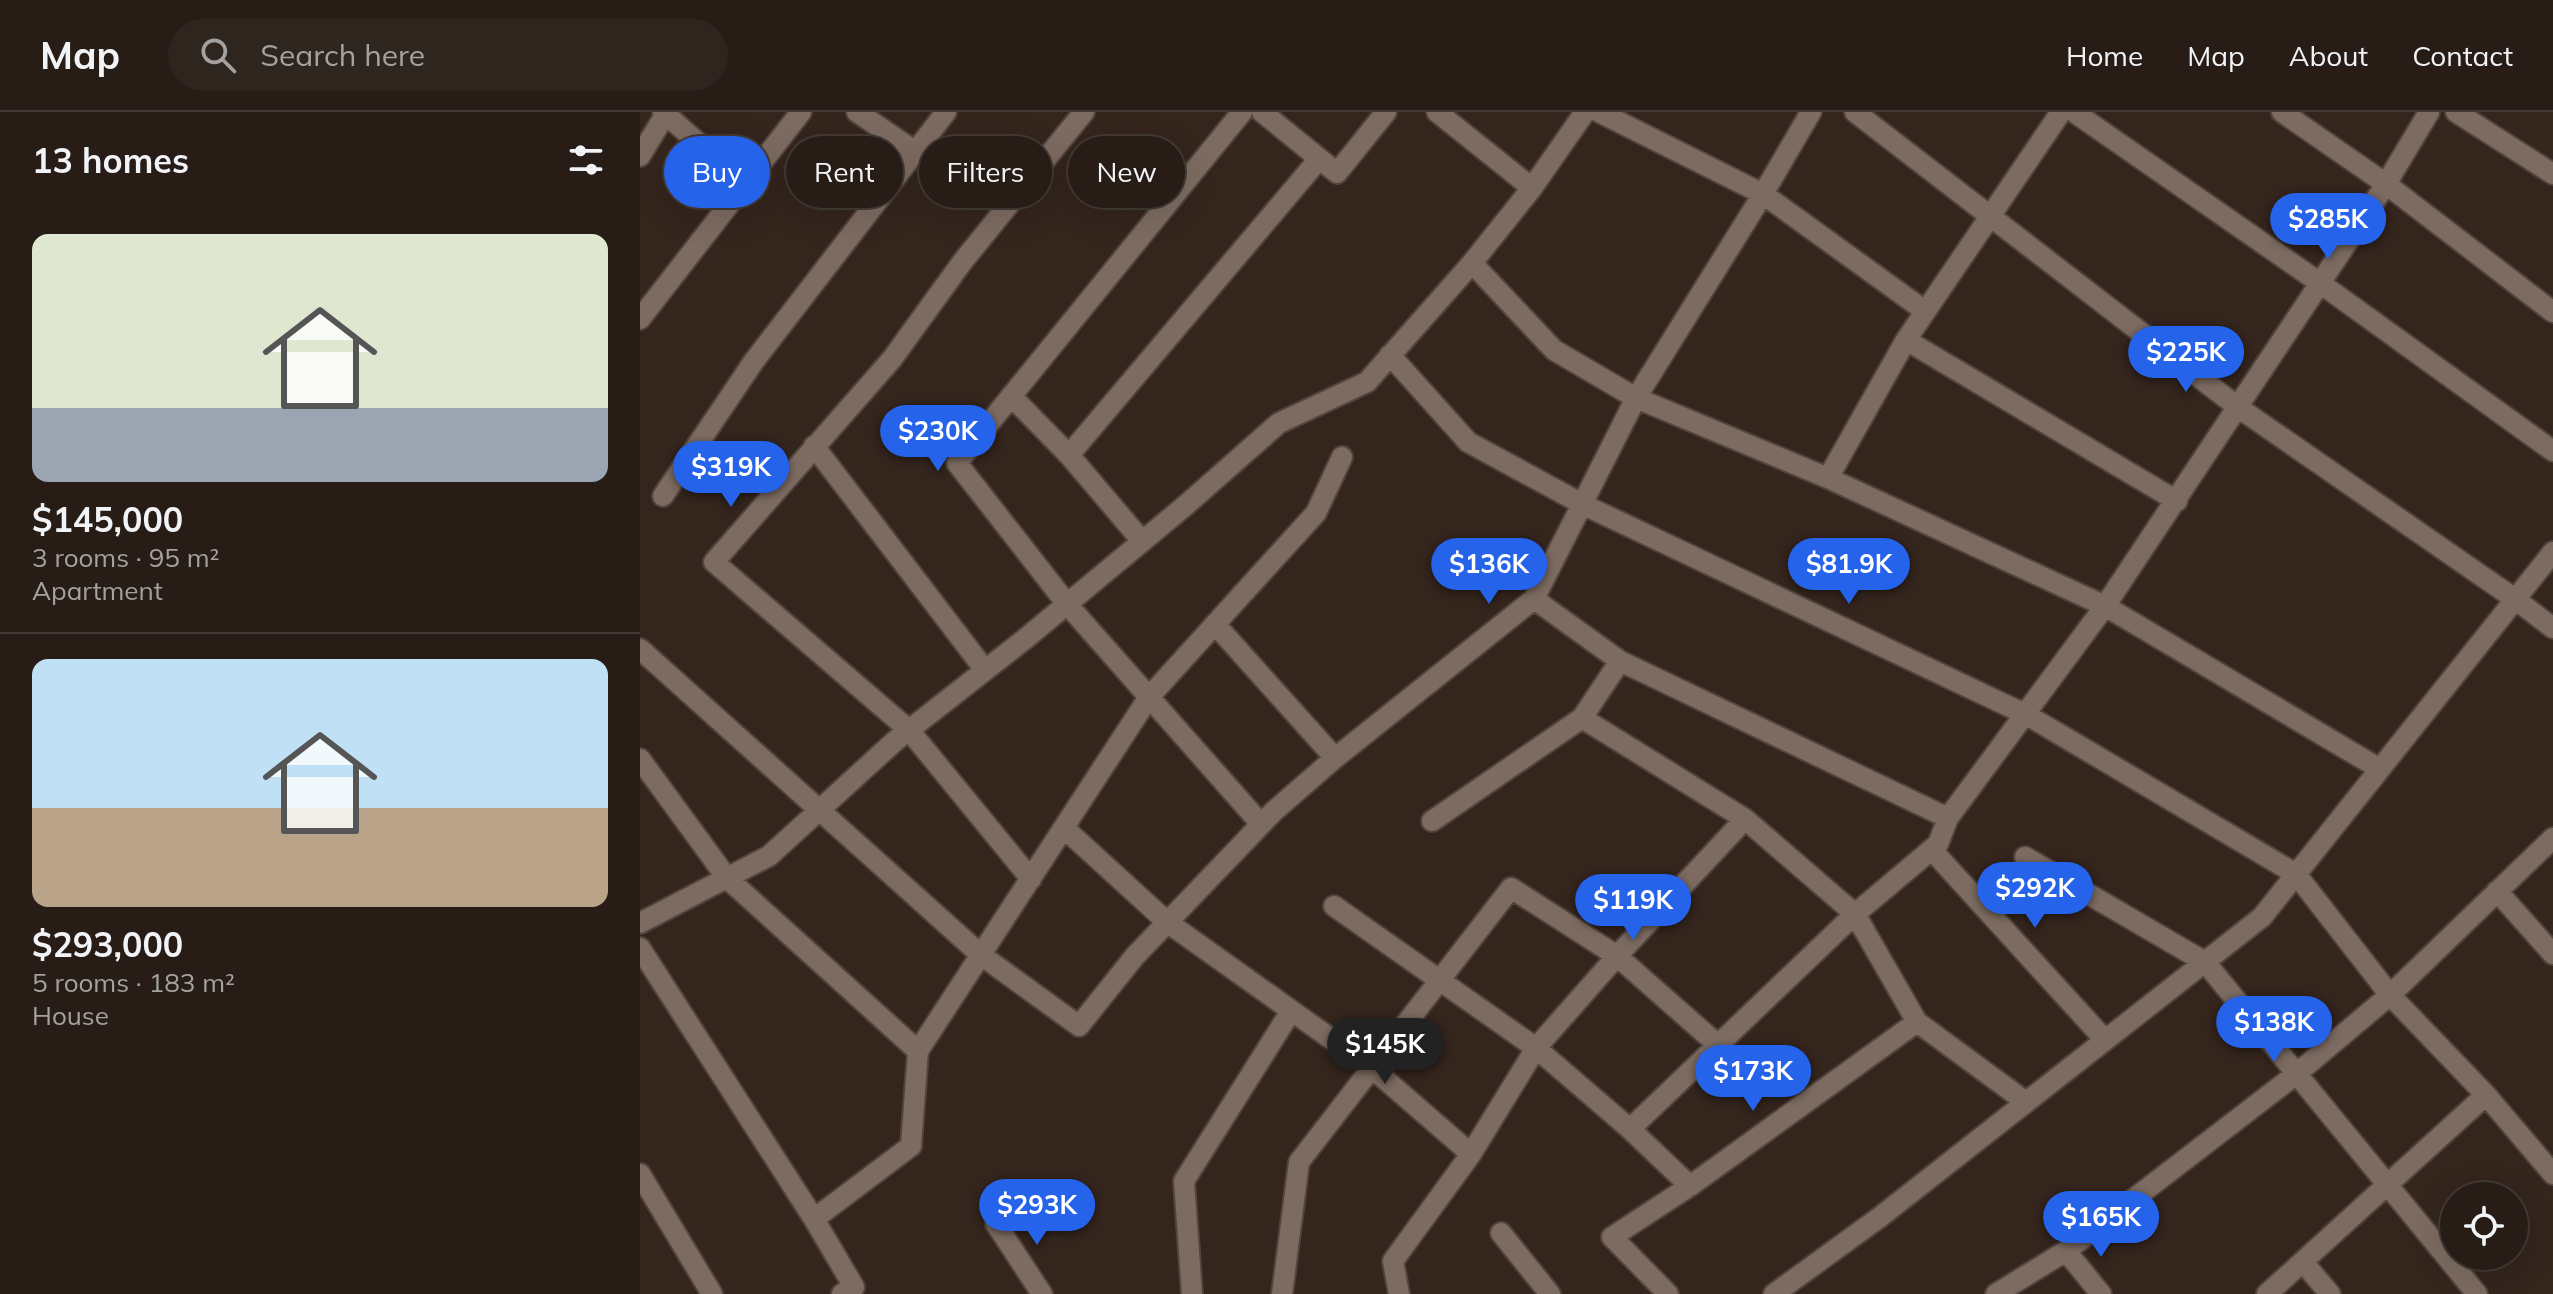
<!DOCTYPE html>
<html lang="en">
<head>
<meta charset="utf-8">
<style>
  :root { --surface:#271c16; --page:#2f251f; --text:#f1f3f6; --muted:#a4a1a1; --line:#433a35; --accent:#2563eb }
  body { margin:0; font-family:Mulish,sans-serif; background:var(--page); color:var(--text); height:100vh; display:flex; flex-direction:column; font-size:30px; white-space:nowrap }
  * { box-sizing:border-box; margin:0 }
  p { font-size:26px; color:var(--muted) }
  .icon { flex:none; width:44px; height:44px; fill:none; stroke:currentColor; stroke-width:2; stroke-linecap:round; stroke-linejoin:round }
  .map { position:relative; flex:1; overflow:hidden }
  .details { display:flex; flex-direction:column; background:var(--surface); width:640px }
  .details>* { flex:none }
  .guide { position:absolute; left:24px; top:24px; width:760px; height:72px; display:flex; gap:16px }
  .fabs { position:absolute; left:1800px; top:1070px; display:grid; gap:16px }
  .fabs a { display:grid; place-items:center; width:88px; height:88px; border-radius:50%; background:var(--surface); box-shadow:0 8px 32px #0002,0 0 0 2px var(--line); font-size:40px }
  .price { position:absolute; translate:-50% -68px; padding:0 18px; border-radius:28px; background:var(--accent); color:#fff; font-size:26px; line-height:52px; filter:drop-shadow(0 2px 4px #0008) }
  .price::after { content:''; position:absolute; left:50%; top:48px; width:24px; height:18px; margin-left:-12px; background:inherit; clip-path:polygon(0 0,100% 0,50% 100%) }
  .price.on { background:#222; color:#fff }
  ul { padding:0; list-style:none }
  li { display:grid; align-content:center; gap:16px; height:424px; padding:0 32px }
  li+li { border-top:2px solid var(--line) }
  li span { display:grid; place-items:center; height:248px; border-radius:16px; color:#555 }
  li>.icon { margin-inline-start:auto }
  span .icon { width:144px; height:144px; fill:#fffc; stroke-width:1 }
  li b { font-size:34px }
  h2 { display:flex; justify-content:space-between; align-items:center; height:96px; padding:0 32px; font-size:34px }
  .chip { padding:0 28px; border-radius:36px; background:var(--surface); box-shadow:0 8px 32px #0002,0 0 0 2px var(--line); font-size:28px; line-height:72px }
  .chip.on { background:var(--accent); color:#fff }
  header { display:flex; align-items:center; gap:48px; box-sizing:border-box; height:112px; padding:0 40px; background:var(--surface); border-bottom:2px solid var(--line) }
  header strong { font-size:38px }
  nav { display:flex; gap:44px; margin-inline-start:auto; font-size:28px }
  .search { width:560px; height:72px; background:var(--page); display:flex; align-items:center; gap:20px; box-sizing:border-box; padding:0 28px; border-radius:44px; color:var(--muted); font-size:30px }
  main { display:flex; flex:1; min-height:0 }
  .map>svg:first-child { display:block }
</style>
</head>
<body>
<header>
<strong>Map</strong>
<div class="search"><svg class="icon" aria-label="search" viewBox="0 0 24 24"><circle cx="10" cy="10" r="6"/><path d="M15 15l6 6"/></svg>Search here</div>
<nav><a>Home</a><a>Map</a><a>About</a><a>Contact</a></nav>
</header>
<main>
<section class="details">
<h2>13 homes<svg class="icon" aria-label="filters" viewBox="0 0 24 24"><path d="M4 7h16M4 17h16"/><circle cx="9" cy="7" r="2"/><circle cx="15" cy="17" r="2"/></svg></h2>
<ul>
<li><span style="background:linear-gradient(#dfe7d0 70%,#9aa5b1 0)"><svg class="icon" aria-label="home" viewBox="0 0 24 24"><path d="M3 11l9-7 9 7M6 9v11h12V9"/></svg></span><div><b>$145,000</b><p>3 rooms · 95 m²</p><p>Apartment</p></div></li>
<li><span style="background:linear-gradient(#bfe0f5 60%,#b9a48a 0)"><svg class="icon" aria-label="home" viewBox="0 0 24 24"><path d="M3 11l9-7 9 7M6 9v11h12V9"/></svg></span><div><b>$293,000</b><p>5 rooms · 183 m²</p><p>House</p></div></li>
</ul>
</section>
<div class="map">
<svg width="1913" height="1182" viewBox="0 0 1913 1182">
  <rect width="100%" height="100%" fill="#34251d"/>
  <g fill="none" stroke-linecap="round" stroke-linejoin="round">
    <g stroke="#51443d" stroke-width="24">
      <path id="minor" d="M23,0L105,72
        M217,0L276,40
        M602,0L317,351L427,492L621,712
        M622,0L697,61L746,0
        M797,0L892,76
        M959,0L1123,82L1285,199
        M1215,0L1599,296L1875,487L1913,516
        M1434,0L1680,171L1913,339
        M1642,0L1746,72L1913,200
        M1816,0L1913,62
        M0,44L27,0
        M832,151L914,238L996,286L1188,366L1465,494L1740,657
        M0,207L161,0
        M1266,228L1537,389
        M750,243L828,330L944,393L1387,603L1656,762L1750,883L1846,983L1913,1062
        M371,284L429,343L502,429
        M174,334L345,558
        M429,343L679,47
        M1188,366L1266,228L1421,0
        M23,384L114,249L306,0
        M894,487L980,549L1308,706
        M575,512L695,646
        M0,537L341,843L439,914L495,844L633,700L695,646L894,487L996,286L1123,82L1171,0
        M942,606L1105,707L1215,802L1277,910L1386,990
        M0,647L87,766L278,939
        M792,709L942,606L980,549
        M424,716L527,810L732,956L831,1042
        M1292,738L1465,928
        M1385,745L1565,850L1837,1182
        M391,767L269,618L74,450L252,247L323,149L444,0
        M1857,779L1913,842
        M694,794L896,936L990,1017L1050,1074
        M0,811L129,744L255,629L385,527L546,393L639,311L727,270L832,151L892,76L945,0
        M0,836L174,1107L214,1175L202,1182
        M990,1017L1215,802L1298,732L1308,706L1465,494L1746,72L1789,0
        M0,1062L72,1182
        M174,1107L271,1034L278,939L509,585L676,401L702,345
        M356,1112L402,1182
        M861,1121L910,1182
        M1426,1139L1461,1182
        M1663,1150L1690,1182
        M552,1182L544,1069L651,899
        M642,1182L659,1050L871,776L977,844L1078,933
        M759,1182L753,1149L831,1042L896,936L977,844L1105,707
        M1028,1182L972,1125L1050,1074L1277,910
        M1134,1182L1240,1105L1622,805L1913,440
        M1356,1182L1426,1139L1655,963L1750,883L1913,726
        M1627,1182L1846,983"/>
    </g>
    <use href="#minor" stroke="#7d6b61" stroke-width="20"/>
  </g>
</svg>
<div class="fabs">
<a><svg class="icon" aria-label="locate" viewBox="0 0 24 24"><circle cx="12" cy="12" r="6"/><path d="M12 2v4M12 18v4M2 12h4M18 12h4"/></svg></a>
</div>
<b class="price" style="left:1688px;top:149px">$285K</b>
<b class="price" style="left:1546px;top:282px">$225K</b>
<b class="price" style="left:298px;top:361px">$230K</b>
<b class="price" style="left:91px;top:397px">$319K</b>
<b class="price" style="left:849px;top:494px">$136K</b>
<b class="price" style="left:1209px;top:494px">$81.9K</b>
<b class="price" style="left:1395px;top:818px">$292K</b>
<b class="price" style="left:993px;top:830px">$119K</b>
<b class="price" style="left:1634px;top:952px">$138K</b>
<b class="price on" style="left:745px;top:974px">$145K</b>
<b class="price" style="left:1113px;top:1001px">$173K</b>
<b class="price" style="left:397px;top:1135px">$293K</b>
<b class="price" style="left:1461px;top:1147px">$165K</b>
<div class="guide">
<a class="chip on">Buy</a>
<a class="chip">Rent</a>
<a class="chip">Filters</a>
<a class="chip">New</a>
</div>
</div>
</main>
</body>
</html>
